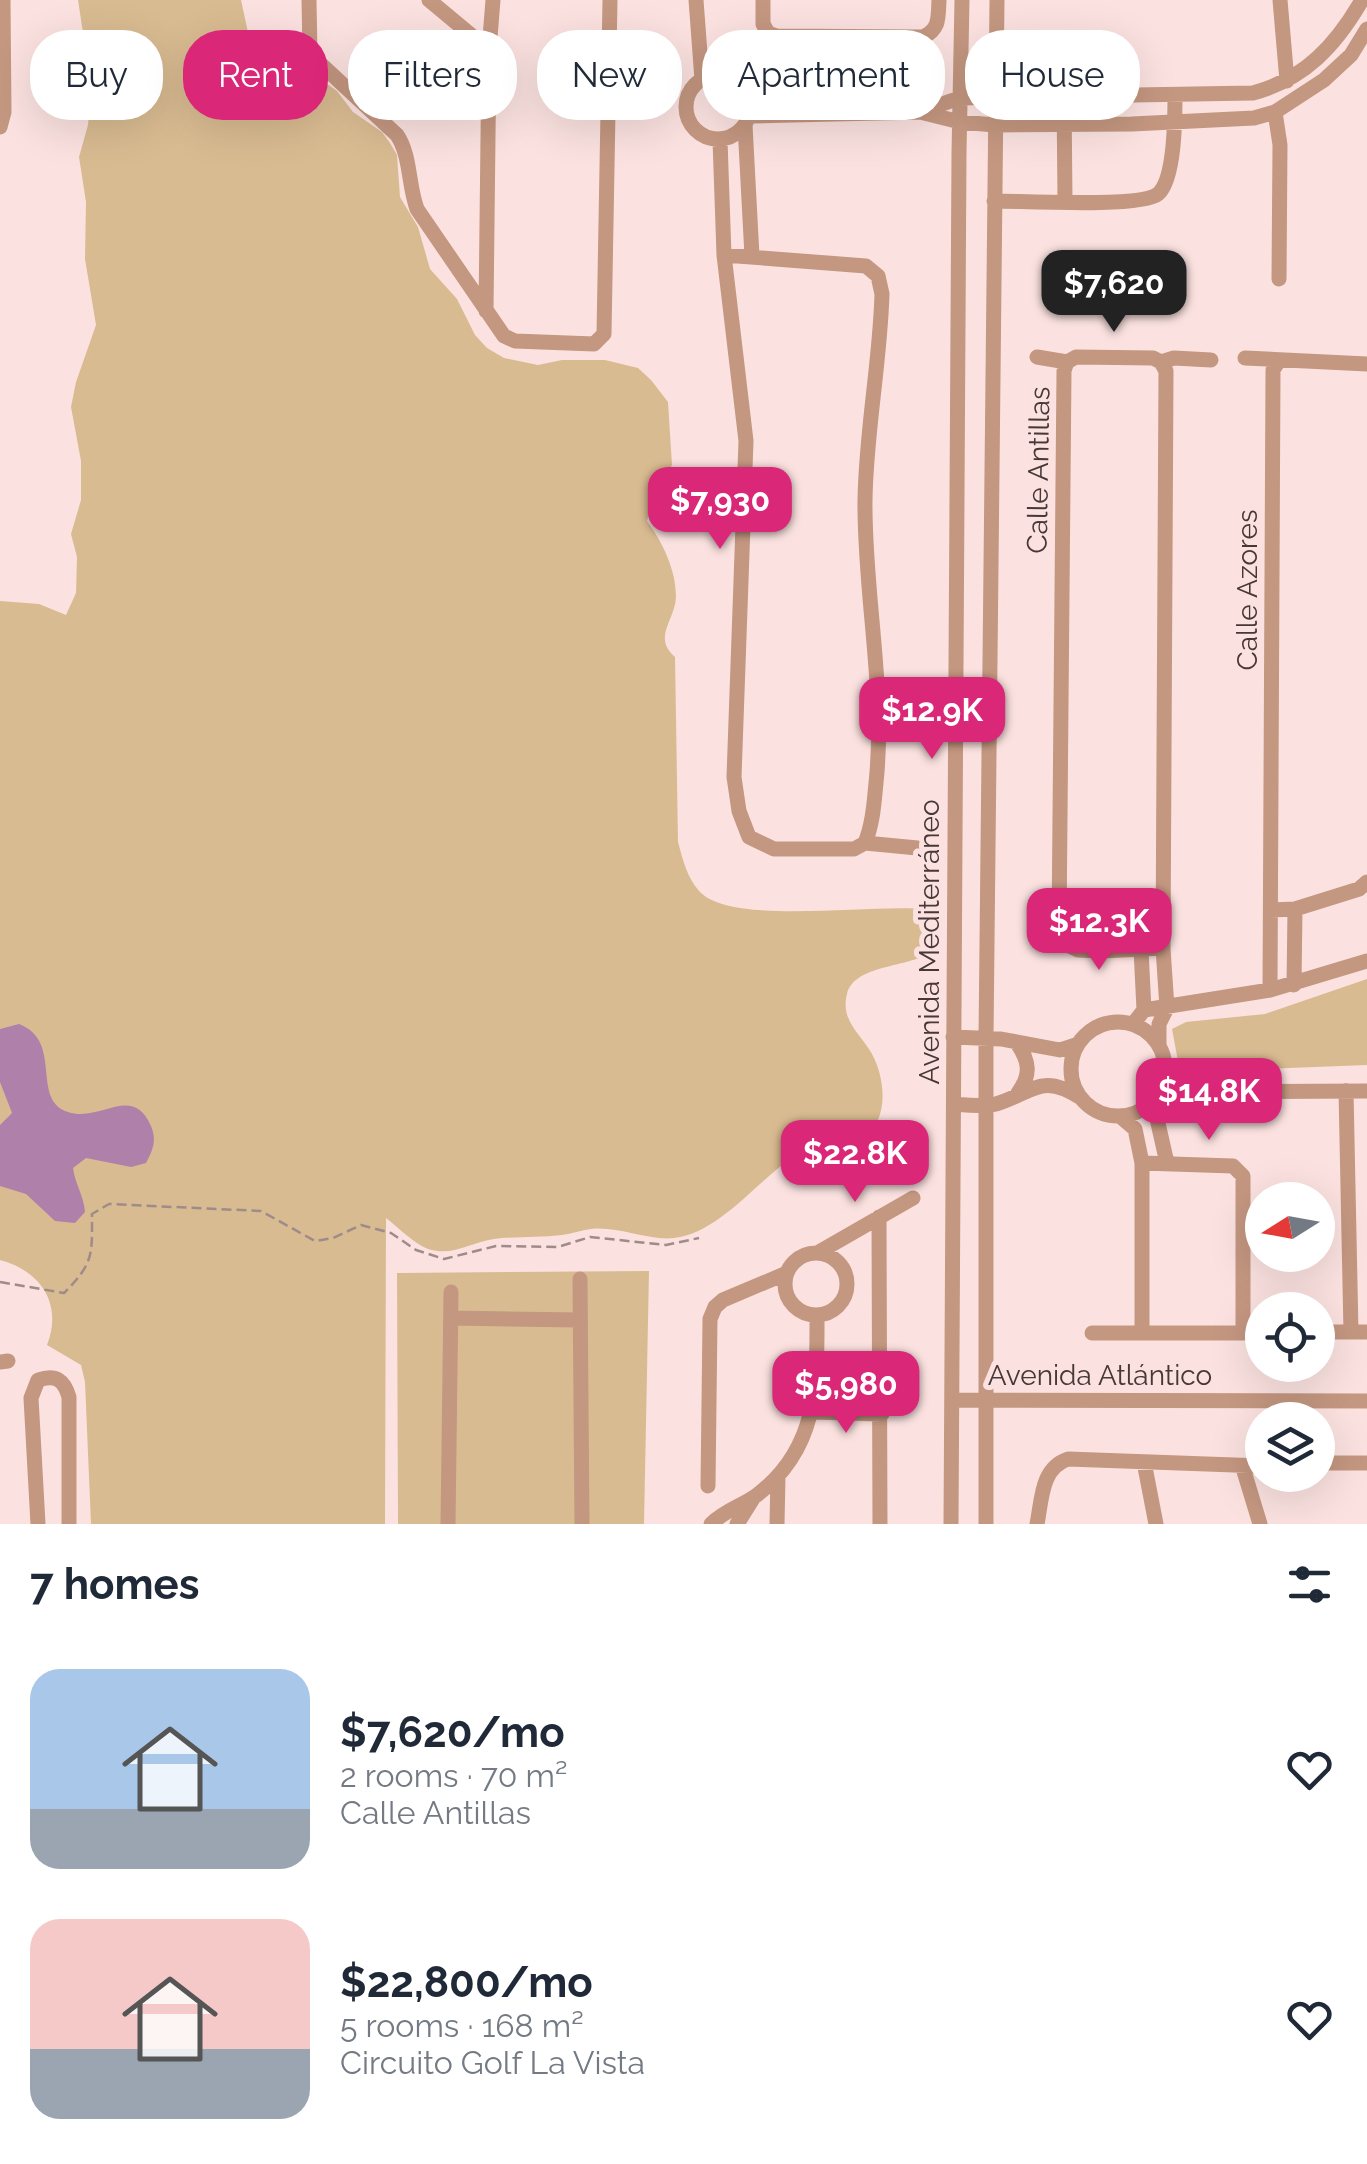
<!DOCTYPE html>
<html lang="en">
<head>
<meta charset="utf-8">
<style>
  :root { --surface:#fff; --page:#f2f2f3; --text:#1f2937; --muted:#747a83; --accent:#db2777 }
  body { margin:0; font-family:Raleway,sans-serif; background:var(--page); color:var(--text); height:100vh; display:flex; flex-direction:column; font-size:38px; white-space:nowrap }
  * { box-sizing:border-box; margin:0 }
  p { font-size:32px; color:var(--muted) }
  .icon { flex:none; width:55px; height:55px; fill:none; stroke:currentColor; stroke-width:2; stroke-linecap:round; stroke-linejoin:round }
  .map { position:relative; height:1524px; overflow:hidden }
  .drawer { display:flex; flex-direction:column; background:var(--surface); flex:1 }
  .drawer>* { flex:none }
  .banner { position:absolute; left:30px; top:30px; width:1308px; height:90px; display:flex; gap:20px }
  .needle { width:65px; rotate:259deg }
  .controls { position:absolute; left:1245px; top:1182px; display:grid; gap:20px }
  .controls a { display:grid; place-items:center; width:90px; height:90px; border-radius:50%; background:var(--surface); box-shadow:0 10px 40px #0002; font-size:50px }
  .price { position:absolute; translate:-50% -85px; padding:0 22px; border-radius:20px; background:var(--accent); color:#fff; font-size:32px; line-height:65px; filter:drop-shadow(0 2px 5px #0008) }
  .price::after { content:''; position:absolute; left:50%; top:60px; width:30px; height:22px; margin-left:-15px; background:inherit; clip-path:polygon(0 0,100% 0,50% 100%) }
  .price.on { background:#222; color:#fff }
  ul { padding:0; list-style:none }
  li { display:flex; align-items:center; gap:30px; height:250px; padding:0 30px }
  li span { display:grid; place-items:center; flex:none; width:280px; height:200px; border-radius:30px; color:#555 }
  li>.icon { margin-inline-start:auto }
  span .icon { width:120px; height:120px; fill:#fffc; stroke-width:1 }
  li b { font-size:42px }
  h2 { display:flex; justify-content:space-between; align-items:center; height:120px; padding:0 30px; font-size:42px }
  .tag { padding:0 35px; border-radius:40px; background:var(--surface); box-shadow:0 10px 40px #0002; font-size:35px; line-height:90px }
  .tag.on { background:var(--accent); color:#fff }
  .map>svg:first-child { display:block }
</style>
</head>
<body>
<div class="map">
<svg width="1367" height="1524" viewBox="0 0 1367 1524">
  <rect width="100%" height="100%" fill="#fbe2e0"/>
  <path fill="#d9bb91" d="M78,0H241L249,37L263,56L315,75L337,91L353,112L382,132L390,143L397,155L400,197L418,227L430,269L457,299L475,335L487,348L504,358L538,365L562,360H605L638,368L651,380L668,402L672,465L652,501L647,521C663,543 676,570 676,597C675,621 652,637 675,657L678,842C683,860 687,878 700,892C734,927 881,902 930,910L939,921L937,948C915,969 855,962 847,994C840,1021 861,1034 872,1054C883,1074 888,1107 874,1127C849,1161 817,1142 792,1158C757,1181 719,1233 674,1238C649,1241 618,1226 591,1229C581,1230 572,1234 562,1235C539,1238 516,1236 494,1239C471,1242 453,1257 428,1249C414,1244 398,1227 386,1218L385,1524H91L85,1382L81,1365L47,1345C63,1304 41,1271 0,1260V601L39,604L66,615L76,593L77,557L71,534L81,500V461L71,407L76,382L96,325L85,259L86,202L79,157L88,125L91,85Z
    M1367,979V1065L1180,1072L1172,1029L1186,1022L1265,1014Z
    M649,1271L644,1524H398L397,1273Z"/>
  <path fill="#ae80aa" d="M19,1024C64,1041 30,1100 68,1112C101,1123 132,1083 151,1126C157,1140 153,1150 146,1163L131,1167L86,1158L73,1168C75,1184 84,1196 85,1212L75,1223L55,1221L26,1194L0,1186V1125L12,1113L0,1082V1029Z"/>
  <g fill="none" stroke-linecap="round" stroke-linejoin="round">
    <path stroke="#9f8b89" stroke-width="2.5" stroke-dasharray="10 5" stroke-linecap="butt" d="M0,1282L64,1293C94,1263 92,1255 92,1214L109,1204L261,1211L315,1241L333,1238L361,1225L391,1233L416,1250L444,1259L496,1246L558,1247L590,1237L666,1245L699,1238"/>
    <path stroke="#c49780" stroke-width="15" d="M309,0L310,54L397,135C411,156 408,185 417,209L504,336L515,341L594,344L604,334L610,0
      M429,0L489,50
      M696,0L702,80
      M763,0V24L768,33L777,36L923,37C940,29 938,18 939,0
      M1280,0L1287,81
      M686 107a32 32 0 1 1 64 0a32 32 0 1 1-64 0Z
      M1064,96L1065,201
      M920,112L959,98L1253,93C1305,79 1336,45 1362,0
      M1275,112L1280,145L1279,279
      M750,116L920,112L960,122L995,125L1132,124L1254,118L1275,112L1324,80L1351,55L1367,29
      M745,125L752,256
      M0,127L4,112L3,0
      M720,140L724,255L746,441L734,777L739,811L749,837L774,849H854L865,843L928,849
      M994,201C1023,201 1141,208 1158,194C1175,179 1175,117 1175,95
      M724,255L866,266L878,276L882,294C880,363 866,431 865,500C864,595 886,688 876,783C874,803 873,823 865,843
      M486,311L489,50L493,0
      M1037,357L1067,362
      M1245,358L1367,364
      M1067,362L1064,371L1059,929L1065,944L1078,950L1101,951L1163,948
      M1067,362L1076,357L1153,358L1161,362
      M1161,362L1174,358L1211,360
      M1271,910L1295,909L1359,889L1367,882
      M1141,949L1144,1010
      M1294,985L1295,909
      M1270,990L1273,370L1278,362
      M1071 1069a47 47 0 1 1 94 0a47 47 0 1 1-94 0Z
      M1133,1024L1144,1010L1270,990L1367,961
      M953,1037L1001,1039L1060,1050L1078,1044
      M1017,1043C1030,1062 1031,1075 1018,1093
      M1159,1045V1024L1167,1008L1163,948L1166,371L1161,362
      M1346,1091L1351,1332
      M1160,1092L1367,1091
      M1153,1101L1167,1163
      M954,1104C967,1105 983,1107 996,1104C1033,1093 1041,1072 1081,1098
      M1121,1117L1135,1129L1142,1163V1333
      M1142,1163L1233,1166L1243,1176V1333
      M879,1217L880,1524
      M819,1252L913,1198
      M785 1284a31 31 0 1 1 62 0a31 31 0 1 1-62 0Z
      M580,1279L582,1524
      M451,1318L580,1320
      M1330,1332H1367
      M1092,1333H1262
      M0,1362L8,1361
      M952,1400L1367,1401
      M812,1412L882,1414
      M1144,1462L1156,1524
      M1318,1463H1367
      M1243,1468L1260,1524
      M708,1486L710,1319L715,1307L723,1300L787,1273
      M38,1524L31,1398L38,1380C56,1374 64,1380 69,1397V1524
      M448,1524L451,1292
      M711,1524C725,1510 742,1506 757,1495C819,1448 817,1384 817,1315
      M737,1524L754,1497
      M777,1524L778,1476
      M951,1524L959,153L962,0
      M986,1524V1038L997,0
      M1037,1524C1042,1499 1041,1468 1068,1459L1262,1466"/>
  </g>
  <g text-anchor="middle" stroke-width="10" stroke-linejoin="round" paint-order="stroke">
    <g font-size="28" fill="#473736" stroke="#fbe2e0">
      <text transform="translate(1038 470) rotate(-89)" y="10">Calle Antillas</text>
      <text transform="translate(1247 590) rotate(-90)" y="10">Calle Azores</text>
      <text transform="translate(929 942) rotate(-90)" y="10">Avenida Mediterráneo</text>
      <text x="1100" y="1385">Avenida Atlántico</text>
    </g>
  </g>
</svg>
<div class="controls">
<a><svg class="needle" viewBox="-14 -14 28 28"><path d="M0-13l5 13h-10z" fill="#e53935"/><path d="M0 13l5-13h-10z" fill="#747a83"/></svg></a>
<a><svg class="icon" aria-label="locate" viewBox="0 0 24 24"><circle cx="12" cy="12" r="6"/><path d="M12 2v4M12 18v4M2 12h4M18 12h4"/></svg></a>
<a><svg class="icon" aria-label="layers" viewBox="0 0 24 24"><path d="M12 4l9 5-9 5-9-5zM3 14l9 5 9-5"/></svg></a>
</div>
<b class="price on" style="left:1114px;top:335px">$7,620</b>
<b class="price" style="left:720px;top:552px">$7,930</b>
<b class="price" style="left:932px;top:762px">$12.9K</b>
<b class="price" style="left:1099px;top:973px">$12.3K</b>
<b class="price" style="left:1209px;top:1143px">$14.8K</b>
<b class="price" style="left:855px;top:1205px">$22.8K</b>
<b class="price" style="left:846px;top:1436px">$5,980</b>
<div class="banner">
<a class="tag">Buy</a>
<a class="tag on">Rent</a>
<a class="tag">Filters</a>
<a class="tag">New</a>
<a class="tag">Apartment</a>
<a class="tag">House</a>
</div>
</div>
<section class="drawer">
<h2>7 homes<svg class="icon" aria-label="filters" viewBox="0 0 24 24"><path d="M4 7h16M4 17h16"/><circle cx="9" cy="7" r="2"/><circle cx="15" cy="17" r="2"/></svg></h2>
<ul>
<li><span style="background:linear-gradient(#a9c7e8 70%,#9aa5b1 0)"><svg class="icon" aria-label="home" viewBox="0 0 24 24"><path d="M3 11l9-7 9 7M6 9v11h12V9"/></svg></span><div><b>$7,620/mo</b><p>2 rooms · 70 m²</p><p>Calle Antillas</p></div><svg class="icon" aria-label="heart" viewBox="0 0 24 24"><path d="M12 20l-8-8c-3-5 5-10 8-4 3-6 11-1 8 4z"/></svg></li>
<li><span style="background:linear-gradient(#f6c9c9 65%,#9aa5b1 0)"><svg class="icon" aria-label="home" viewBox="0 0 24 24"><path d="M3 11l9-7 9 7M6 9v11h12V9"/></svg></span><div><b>$22,800/mo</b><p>5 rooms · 168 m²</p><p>Circuito Golf La Vista</p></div><svg class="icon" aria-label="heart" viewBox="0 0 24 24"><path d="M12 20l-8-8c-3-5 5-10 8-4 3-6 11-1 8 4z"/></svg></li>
</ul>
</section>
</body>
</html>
